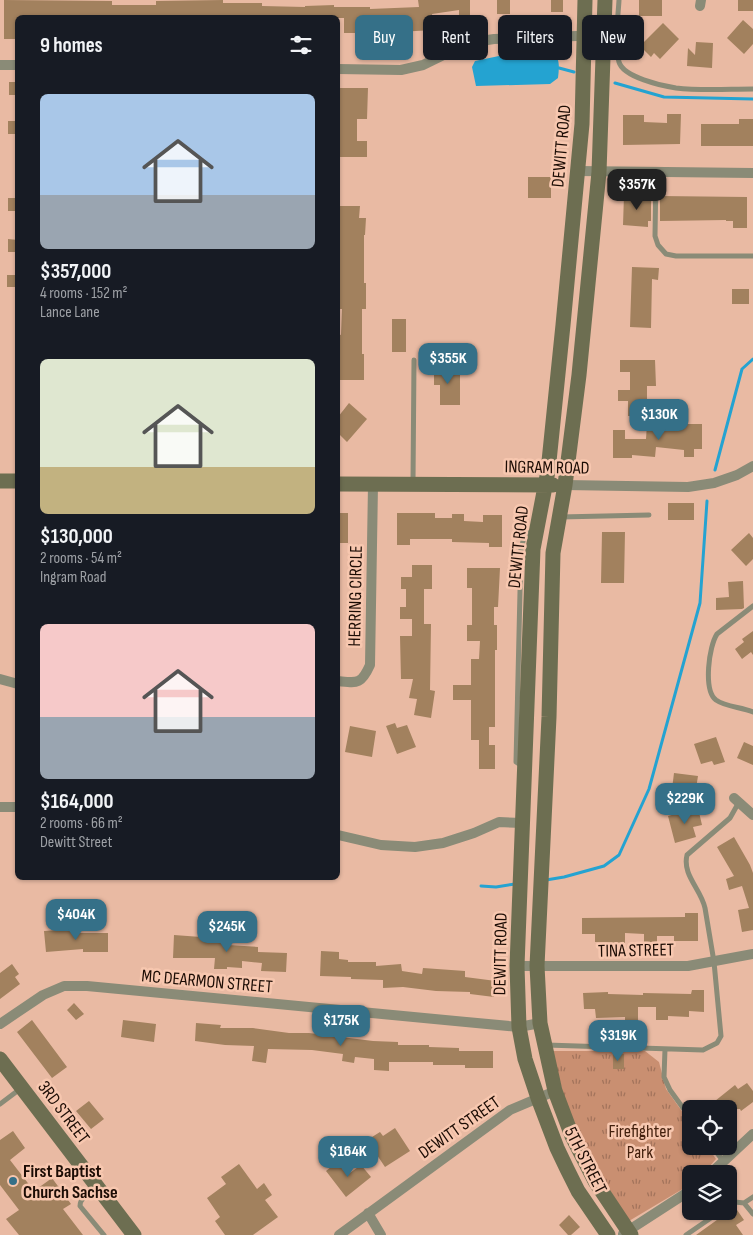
<!DOCTYPE html>
<html lang="en">
<head>
<meta charset="utf-8">
<style>
  :root { --surface:#171b24; --page:#20242c; --text:#f1f3f6; --muted:#9ea1a6; --accent:#357088 }
  body { margin:0; font-family:"Sofia Sans Condensed",sans-serif; background:var(--page); color:var(--text); height:100vh; display:flex; flex-direction:column; font-size:19px; white-space:nowrap }
  * { box-sizing:border-box; margin:0 }
  p { font-size:16px; color:var(--muted) }
  .icon { flex:none; width:28px; height:28px; fill:none; stroke:currentColor; stroke-width:2; stroke-linecap:round; stroke-linejoin:round }
  .map { position:relative; flex:1; overflow:hidden }
  .side { position:absolute; left:15px; top:15px; width:325px; height:865px; display:flex; flex-direction:column; background:var(--surface); border-radius:8px; box-shadow:0 1px 4px #0004 }
  .side>* { flex:none }
  .top-card { position:absolute; left:355px; top:15px; width:322px; height:45px; display:flex; gap:10px }
  .controls { position:absolute; left:682px; top:1100px; display:grid; gap:10px }
  .controls a { display:grid; place-items:center; width:55px; height:55px; border-radius:8px; background:var(--surface); box-shadow:0 1px 4px #0004; font-size:25px }
  .price { position:absolute; translate:-50% -42px; padding:0 11px; border-radius:10px; background:var(--accent); color:#fff; font-size:16px; line-height:32px; filter:drop-shadow(0 1px 2px #0008) }
  .price::after { content:''; position:absolute; left:50%; top:30px; width:15px; height:11px; margin-left:-8px; background:inherit; clip-path:polygon(0 0,100% 0,50% 100%) }
  .price.selected { background:#222; color:#fff }
  ul { padding:0; list-style:none }
  li { display:grid; align-content:center; gap:10px; height:265px; padding:0 25px }
  li span { display:grid; place-items:center; height:155px; border-radius:8px; color:#555 }
  li>.icon { margin-inline-start:auto }
  span .icon { width:90px; height:90px; fill:#fffc; stroke-width:1 }
  li b { font-size:21px }
  h2 { display:flex; justify-content:space-between; align-items:center; height:60px; padding:0 25px; font-size:21px }
  .tag { padding:0 18px; border-radius:8px; background:var(--surface); box-shadow:0 1px 4px #0004; font-size:18px; line-height:45px }
  .tag.selected { background:var(--accent); color:#fff }
  .map>svg:first-child { display:block }
</style>
</head>
<body>
<div class="map">
<svg width="753" height="1235" viewBox="0 0 753 1235">
  <defs>
    <pattern id="park-tufts" width="24" height="20" patternUnits="userSpaceOnUse" patternTransform="scale(1.25)"><rect width="24" height="20" fill="#c98f71"/><path d="M3 7l-1-3M5 7V3M7 7l1-3M15 17l-1-3M17 17v-4M19 17l1-3" fill="none" stroke="#a2735b"/></pattern>
  </defs>
  <rect width="100%" height="100%" fill="#e9baa3"/>
  <path fill="url(#park-tufts)" d="M552,1051H645L659,1062L666,1089L691,1124V1146H707L716,1159L703,1174H691V1184L629,1221L583,1147L564,1097Z"/>
  <path fill="#24a3d1" d="M551,52C561,57 559,68 558,78L550,84L476,86L472,67L475,61L499,56Z"/>
  <g fill="none" stroke-linecap="round" stroke-linejoin="round">
    <path stroke="#24a3d1" stroke-width="3" d="M559,68L574,72
      M615,83L664,97L753,99
      M715,470L742,369L753,359
      M546,880L564,877L604,866L619,855L649,789L700,603L707,501
      M481,886L496,887L515,884"/>
  </g>
  <path fill="#a2815e" d="M4,0L112,1V5H156V1L223,0V3H262V6L305,7V6L334,5V7H370V9L419,7L418,0H470V17H459V10L432,14L435,30L396,32L397,42L382,43H357V33H344V18H18L16,39H4Z
    M497,0H510V14H497Z
    M551,0H563V12H551Z
    M639,0H662V16H639Z
    M738,0H753V11H738Z
    M743,20L753,29V44L744,54L727,38Z
    M663,23L679,39L660,59L654,53L651,57L640,46Z
    M696,42L713,43L712,68L687,66L688,48L695,55Z
    M9,82H18V95H9Z
    M338,88H368L367,119H357V141H367V157H338V126H339L340,100H338Z
    M667,114H681L680,144L623,145V115H644V122L667,123Z
    M739,119H753V146H701V124H739Z
    M8,121H18V134H8Z
    M528,177H551V198H528Z
    M624,195L651,196V221H648V227L623,225Z
    M660,196L747,197V228H733V221H726V220L660,221Z
    M8,198H18V211H8Z
    M338,206H360L359,218H366L365,235H364V283H366V309H362V354H364V380H338V334L341,335L342,309H338Z
    M8,239L18,240V252H8Z
    M632,267L659,268L658,280L652,279L651,328L630,327Z
    M7,275H18V287H7Z
    M732,289H749V304H732Z
    M392,319H406V352H392Z
    M620,360H655L656,386H647V416H628V401H618V390H630V372H620Z
    M434,368H460V405H440V385H434Z
    M349,403L367,419L347,442L338,433V417Z
    M647,424L684,428V424H702V449H694V457H684V450L656,447L655,457L632,455V458H613V430H625V439H646Z
    M668,503H694V520H668Z
    M338,513H348V543H338Z
    M397,513H435V518H452V514H464V521L483,522V515H502V547H489V543L452,542V539H410V545H397Z
    M602,532H625L624,583H601Z
    M749,533L753,538V559L746,566L731,550Z
    M412,565H432V589H424V624H431L430,690L435,691L431,718L414,715L417,699L409,698L413,679H401L400,636H412V619H400V607H406V589H401V577H412Z
    M467,568H500L498,607H494V625H497V650H495V727H489V745H495V769H479V740H471V700H453V685H471V659H479L480,641H467V625H472V588H467Z
    M743,581L744,608L742,609L716,610V598L729,597L728,582Z
    M753,631V655L751,652L742,659L735,649L744,642L742,639Z
    M395,723L397,728L407,725L416,747L397,754L386,726Z
    M350,726L376,731L372,757L345,752Z
    M716,737L725,762L714,765L712,761L701,764L694,744Z
    M744,742L753,746V765L737,758Z
    M674,773L698,776L694,801L671,797Z
    M698,808L702,825L693,827L696,837L675,843L668,816Z
    M734,837L750,865L753,873V930L742,932L738,910L749,908L742,886L729,890L726,879L734,876L717,847Z
    M685,913H698V941H674V936H657V943H644V934L625,933V943L595,942V934H582V918L685,917Z
    M74,929V933H108V952H83V949L46,952L44,931Z
    M174,935L228,939V945L258,947V952L287,953L286,972L261,971L262,963L242,961V968L227,967V969H214L215,958H173Z
    M321,951L339,952V959L348,960V962H376V966L401,964L402,971L422,974L423,968L465,971V977L496,981L494,997L470,994V992L436,991L403,987L383,988V980L351,979V977L320,976Z
    M12,964L19,974L15,977L20,984L0,999V973Z
    M692,990H704V1012L689,1011V1017L668,1016V1020H656V1007H638V1021H625V1017L596,1018L595,1009H584L583,993L608,992V994L643,995V993L691,994Z
    M74,1003L84,1014L76,1020L67,1010Z
    M32,1020L67,1067L52,1078L17,1032Z
    M123,1020L156,1024L154,1042L121,1037Z
    M196,1023L221,1025L220,1028H253L289,1033H309L373,1041L398,1042V1045H429V1047L459,1048V1051H493V1068H465V1065H433V1062H389V1071L374,1070V1059L355,1057L354,1063L342,1061L343,1054L312,1050L268,1049L266,1063L252,1061L254,1046L225,1045L195,1041Z
    M613,1054H624V1069H613Z
    M747,1083L753,1091V1102L741,1111L740,1109H705L735,1085L738,1089Z
    M89,1101L104,1119L91,1129L76,1111Z
    M395,1128L410,1151L385,1167L371,1146L376,1143L372,1137L380,1132L383,1136Z
    M13,1131L25,1148L10,1160L34,1191L52,1178L71,1204L63,1209L83,1235H19L6,1219L19,1210L0,1185V1140Z
    M337,1162L347,1175L361,1165L371,1177L346,1197L326,1171Z
    M239,1164L257,1189L264,1183L272,1195L265,1200L278,1217L253,1235H225L215,1221L220,1217L207,1198L226,1184L221,1177Z
    M735,1207L744,1220L736,1225L743,1235H696Z
    M569,1215L580,1227L571,1235H568L559,1225Z"/>
  <g fill="none" stroke-linecap="round" stroke-linejoin="round">
    <path stroke="#8a8b77" stroke-width="5" d="M619,0C618,19 614,43 619,62C623,77 662,86 676,88C701,91 728,89 753,89
      M656,172L655,236L658,245L666,254L676,256H753
      M413,482L414,360
      M560,517L649,515
      M753,606L717,634C709,646 703,690 716,700C726,707 741,707 753,712
      M522,766L516,762L521,549L525,533H535
      M546,1045L703,1050L717,1043L721,1036L714,962L705,908C701,889 682,875 687,855L730,818L739,802
      M665,1049L664,1077L670,1090L691,1119
      M0,1104L20,1089
      M712,1146L723,1161
      M96,1188C90,1193 80,1197 80,1206L104,1235
      M744,1203L753,1214
      M729,1206L735,1202L744,1203L753,1197
      M686,1235L721,1211"/>
    <path stroke="#8a8b77" stroke-width="10" d="M700,6L701,0
      M0,65H18
      M338,69L401,70L423,65L468,43L494,39L604,35
      M578,171L753,173
      M565,485L688,487L714,483L737,475L753,466
      M0,679L18,684
      M338,681C357,683 361,685 370,665L373,485
      M734,798L753,815
      M0,807H18
      M338,835L381,845L415,847L443,843L474,833L499,822L522,823
      M517,966H688L753,954
      M0,1024L43,995L64,986H87L519,1027L540,1023
      M710,1174L753,1134
      M368,1213L381,1235
      M623,1234L691,1190
      M339,1235L510,1110L555,1091"/>
    <path stroke="#6d6e51" stroke-width="15" d="M585,0L582,124L563,325L548,471L533,549L517,966L519,1027L525,1059L538,1098L557,1148L567,1169L578,1191L608,1235
      M605,0L599,172L579,375L565,485L553,553L549,717L537,966L540,1023L555,1091L572,1136L595,1181L631,1235
      M0,481H18
      M338,484L553,485
      M0,1059L134,1235"/>
  </g>
  <circle fill="#357088" stroke="#f7c7af" stroke-width="2" cx="13" cy="1181" r="5"/>
  <g text-anchor="middle" stroke-width="5" stroke-linejoin="round" paint-order="stroke">
    <g font-size="18" fill="#1c0c04" stroke="#f7c7af">
      <text transform="translate(561 146) rotate(-85)" y="6">DEWITT ROAD</text>
      <text transform="translate(547 467) rotate(1)" y="6">INGRAM ROAD</text>
      <text transform="translate(518 547) rotate(-84)" y="6">DEWITT ROAD</text>
      <text transform="translate(355 596) rotate(-89)" y="6">HERRING CIRCLE</text>
      <text transform="translate(636 950) rotate(-1)" y="6">TINA STREET</text>
      <text transform="translate(500 954) rotate(-89)" y="6">DEWITT ROAD</text>
      <text transform="translate(207 981) rotate(5)" y="6">MC DEARMON STREET</text>
      <text transform="translate(64 1112) rotate(53)" y="6">3RD STREET</text>
      <text transform="translate(459 1127) rotate(-35)" y="6">DEWITT STREET</text>
      <text transform="translate(586 1160) rotate(63)" y="6">5TH STREET</text>
    </g>
    <g font-size="18" fill="#43200d" stroke="#f7c7af">
      <text x="640" y="1137">Firefighter<tspan x="640" dy="21">Park</tspan></text>
    </g>
    <g font-size="18" font-weight="bold" fill="#1c0c04" stroke="#f7c7af" text-anchor="start">
      <text x="23" y="1177">First Baptist<tspan x="23" dy="21">Church Sachse</tspan></text>
    </g>
  </g>
</svg>
<div class="controls">
<a><svg class="icon" aria-label="locate" viewBox="0 0 24 24"><circle cx="12" cy="12" r="6"/><path d="M12 2v4M12 18v4M2 12h4M18 12h4"/></svg></a>
<a><svg class="icon" aria-label="layers" viewBox="0 0 24 24"><path d="M12 4l9 5-9 5-9-5zM3 14l9 5 9-5"/></svg></a>
</div>
<b class="price selected" style="left:637px;top:211px">$357K</b>
<b class="price" style="left:448px;top:385px">$355K</b>
<b class="price" style="left:659px;top:441px">$130K</b>
<b class="price" style="left:685px;top:825px">$229K</b>
<b class="price" style="left:76px;top:941px">$404K</b>
<b class="price" style="left:227px;top:953px">$245K</b>
<b class="price" style="left:341px;top:1047px">$175K</b>
<b class="price" style="left:618px;top:1062px">$319K</b>
<b class="price" style="left:348px;top:1178px">$164K</b>
<div class="top-card">
<a class="tag selected">Buy</a>
<a class="tag">Rent</a>
<a class="tag">Filters</a>
<a class="tag">New</a>
</div>
<section class="side">
<h2>9 homes<svg class="icon" aria-label="filters" viewBox="0 0 24 24"><path d="M4 7h16M4 17h16"/><circle cx="9" cy="7" r="2"/><circle cx="15" cy="17" r="2"/></svg></h2>
<ul>
<li><span style="background:linear-gradient(#a9c7e8 65%,#9aa5b1 0)"><svg class="icon" aria-label="home" viewBox="0 0 24 24"><path d="M3 11l9-7 9 7M6 9v11h12V9"/></svg></span><div><b>$357,000</b><p>4 rooms · 152 m²</p><p>Lance Lane</p></div></li>
<li><span style="background:linear-gradient(#dfe7d0 70%,#c2b280 0)"><svg class="icon" aria-label="home" viewBox="0 0 24 24"><path d="M3 11l9-7 9 7M6 9v11h12V9"/></svg></span><div><b>$130,000</b><p>2 rooms · 54 m²</p><p>Ingram Road</p></div></li>
<li><span style="background:linear-gradient(#f6c9c9 60%,#9aa5b1 0)"><svg class="icon" aria-label="home" viewBox="0 0 24 24"><path d="M3 11l9-7 9 7M6 9v11h12V9"/></svg></span><div><b>$164,000</b><p>2 rooms · 66 m²</p><p>Dewitt Street</p></div></li>
</ul>
</section>
</div>
</body>
</html>
